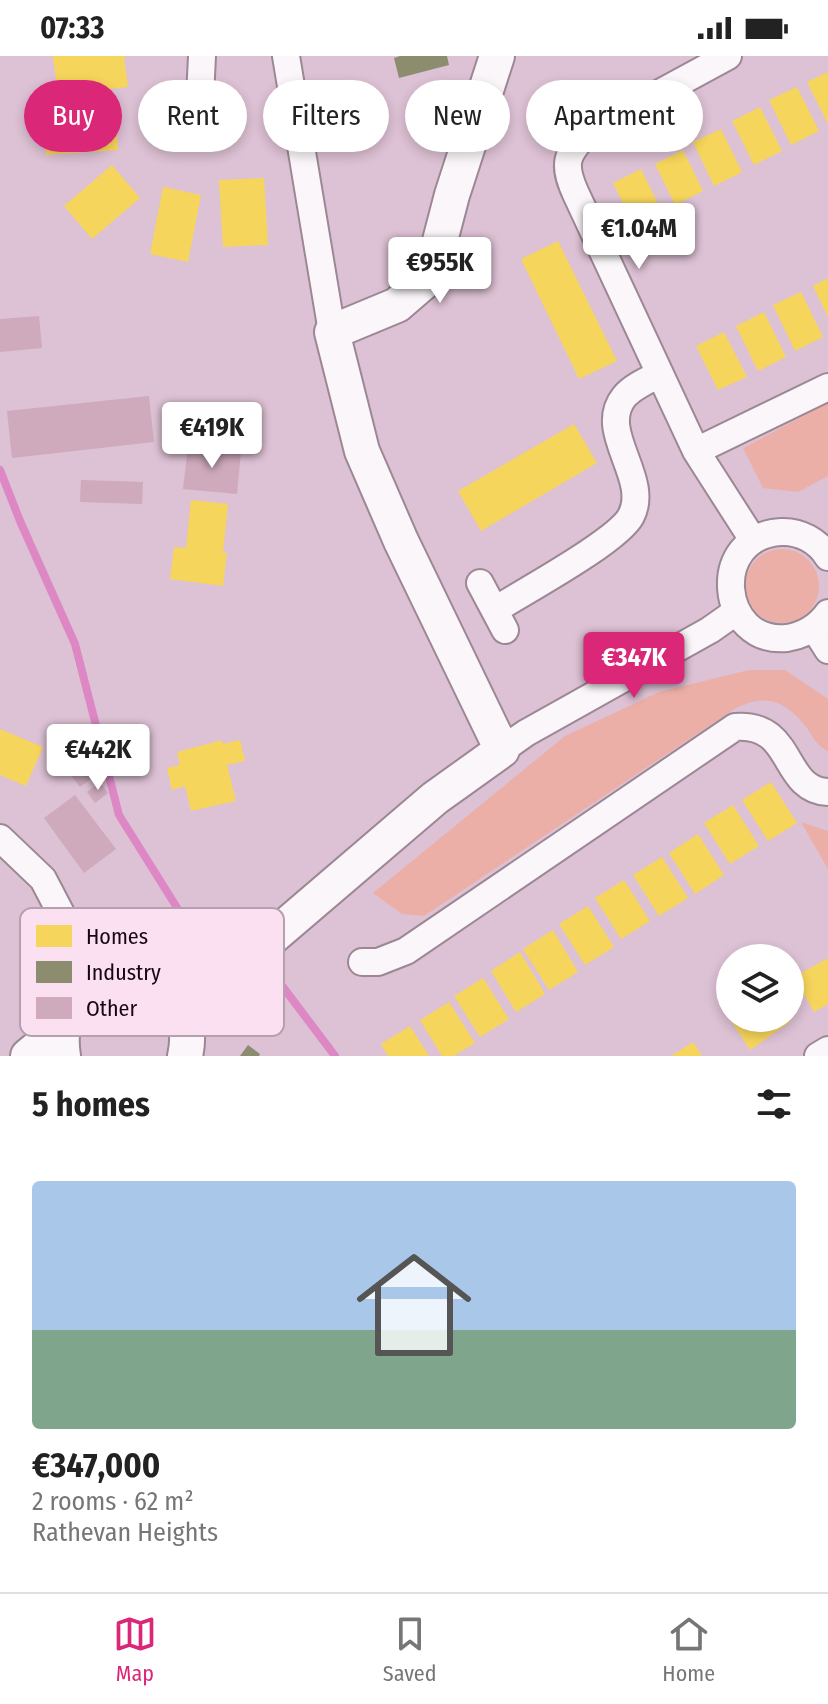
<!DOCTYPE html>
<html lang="en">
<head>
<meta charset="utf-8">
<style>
  :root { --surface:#fff; --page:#f2f2f2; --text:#222; --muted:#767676; --line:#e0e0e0; --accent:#db2777 }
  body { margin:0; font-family:"Fira Sans Condensed",sans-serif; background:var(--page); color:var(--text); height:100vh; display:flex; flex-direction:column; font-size:30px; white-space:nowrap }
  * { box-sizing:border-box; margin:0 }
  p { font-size:26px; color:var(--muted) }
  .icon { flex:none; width:44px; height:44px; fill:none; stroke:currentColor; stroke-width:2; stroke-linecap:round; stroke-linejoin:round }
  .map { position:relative; height:1000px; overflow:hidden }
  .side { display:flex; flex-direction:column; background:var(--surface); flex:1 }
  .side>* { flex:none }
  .banner { position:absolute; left:24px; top:24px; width:780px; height:72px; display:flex; gap:16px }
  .buttons { position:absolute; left:716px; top:888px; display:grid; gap:16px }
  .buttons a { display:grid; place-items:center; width:88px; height:88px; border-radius:50%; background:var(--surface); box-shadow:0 4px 12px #0003; font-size:40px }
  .price { position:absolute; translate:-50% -68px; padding:0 18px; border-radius:8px; background:#fff; color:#222; font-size:26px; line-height:52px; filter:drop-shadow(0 2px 4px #0008) }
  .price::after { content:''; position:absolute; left:50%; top:48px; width:24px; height:18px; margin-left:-12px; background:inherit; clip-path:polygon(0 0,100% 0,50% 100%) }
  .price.current { background:var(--accent); color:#fff }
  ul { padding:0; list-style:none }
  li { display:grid; align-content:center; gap:16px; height:424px; padding:0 32px }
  li span { display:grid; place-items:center; height:248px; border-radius:8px; color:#555 }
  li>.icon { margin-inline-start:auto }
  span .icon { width:144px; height:144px; fill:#fffc; stroke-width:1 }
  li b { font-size:34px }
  h2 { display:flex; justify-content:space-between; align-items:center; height:96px; padding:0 32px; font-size:34px }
  .pill { padding:0 28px; border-radius:36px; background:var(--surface); box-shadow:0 4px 12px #0003; font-size:28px; line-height:72px }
  .pill.current { background:var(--accent); color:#fff }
  .status { display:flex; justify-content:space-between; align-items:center; height:56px; padding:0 40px; background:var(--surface); direction:ltr }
  .status svg { height:22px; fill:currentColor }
  .menu { display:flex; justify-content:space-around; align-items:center; height:112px; border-top:2px solid var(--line); background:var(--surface); font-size:22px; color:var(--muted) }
  .menu a { display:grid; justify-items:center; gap:4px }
  .menu .current { color:var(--accent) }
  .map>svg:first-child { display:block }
</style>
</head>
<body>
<div class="status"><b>07:33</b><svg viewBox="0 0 49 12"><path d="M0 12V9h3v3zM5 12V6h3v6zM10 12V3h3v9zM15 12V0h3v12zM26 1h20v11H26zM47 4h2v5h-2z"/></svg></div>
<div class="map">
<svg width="828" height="1000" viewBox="0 0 828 1000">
  <rect width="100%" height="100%" fill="#ddc1d4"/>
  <path fill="#ecafa7" d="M828,347V420L798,436L763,432L743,392Z
    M745 530a37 37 0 1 1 74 0a37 37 0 1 1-74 0Z
    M749,614H785L828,643V695C818,691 813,681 807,672C786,645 767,637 736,652L424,860L402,858L373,837L565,680L659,636Z
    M801,766L828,775V813Z"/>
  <path fill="#f6d55c" d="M53,0H124L128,31L58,39Z
    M828,16V68L807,26Z
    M797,31L819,75L791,89L769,44Z
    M760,51L782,95L754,109L732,65Z
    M116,54L118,94L46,99L44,59Z
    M721,73L742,116L714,130L693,86Z
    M683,94L703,135L675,149L655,108Z
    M112,109L140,142L92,183L64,150Z
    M641,113L663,158L635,171L613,127Z
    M264,122L268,189L223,191L219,124Z
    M163,131L201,139L188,206L150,198Z
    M558,185L617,305L579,323L521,203Z
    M828,222V261L813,230Z
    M801,236L823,281L795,295L773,249Z
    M764,256L786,301L758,315L736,270Z
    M724,276L747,321L718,334L696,290Z
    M574,368L597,407L481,475L458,435Z
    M191,444L228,448L223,497H227L223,530L170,523L174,491L186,492Z
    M0,673L43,691L26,730L0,719Z
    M222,684L223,688L240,684L245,705L227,709L236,745L191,755L185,730L172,734L167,712L180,709L177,696Z
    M771,726L797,767L768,785L742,744Z
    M733,749L759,790L730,808L704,767Z
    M698,778L724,819L695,838L669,797Z
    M662,801L688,842L659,860L633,819Z
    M624,824L650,865L621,883L595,842Z
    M588,850L614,891L585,909L559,868Z
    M553,874L578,916L549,934L523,893Z
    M520,896L545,938L516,956L491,915Z
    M828,902V948L814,956L794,921Z
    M483,922L509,963L480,981L454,940Z
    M449,946L475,987L454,1000H442L420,964Z
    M729,962H787L790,966L750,994Z
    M410,970L429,1000H388L381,988Z
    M693,986L702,1000H671Z"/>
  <path fill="#8c8c6e" d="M400,0H447L449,9L399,22L394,2Z
    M248,989L260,998L259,1000H240Z"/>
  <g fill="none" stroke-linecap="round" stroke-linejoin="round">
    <path stroke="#dd88c5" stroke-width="8" d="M0,414L20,465L75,588L119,759L191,874
      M283,931L335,1000"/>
  </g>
  <path fill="#ceaabc" d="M39,260L42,292L0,296V263Z
    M149,340L154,386L12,402L7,355Z
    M188,390L241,396L237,438L183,433Z
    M81,424L143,426L142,448L80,446Z
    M90,697L103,714L80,731L67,714Z
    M100,726L108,737L95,747L87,736Z
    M75,739L116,793L84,817L44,762Z"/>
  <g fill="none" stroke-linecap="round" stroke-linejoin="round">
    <g stroke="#9c8795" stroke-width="30">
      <path id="minor" d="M286,0L332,276
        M728,0L588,76C566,98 562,108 576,138L696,395L753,484
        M188,66L199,62L202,0
        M696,395L828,331
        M828,501C818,485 800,475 781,476C708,480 719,589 787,582C805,579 818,571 828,557
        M480,527L505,574
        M495,554C523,536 618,485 631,460C651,422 596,376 624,341C632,331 648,324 660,318
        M814,572L828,594
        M502,694L526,677L710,574L737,555
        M0,782L43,823L99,930
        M362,906H378L406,895L735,671C795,666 781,734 828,736
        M818,1000L828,994"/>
    </g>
    <g stroke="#9c8795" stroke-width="38">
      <path id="tertiary" d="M171,946L242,907L435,742L502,694L401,485L362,395L332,276L397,249L426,224L435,204L452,139L497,0
        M28,1000L63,971
        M63,1000C46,895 207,906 185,1000"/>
    </g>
    <use href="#minor" stroke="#faf6f9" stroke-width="26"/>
    <use href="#tertiary" stroke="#faf6f9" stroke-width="34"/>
  </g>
  <rect x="20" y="852" width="264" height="128" rx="12" fill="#fae0f1" stroke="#b69fae" stroke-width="2"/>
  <rect x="36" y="869" width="36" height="22" fill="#f6d55c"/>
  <rect x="36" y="905" width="36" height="22" fill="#8c8c6e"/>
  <rect x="36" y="941" width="36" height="22" fill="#ceaabc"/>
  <g font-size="22" fill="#170712">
    <text x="86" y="888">Homes</text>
    <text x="86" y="924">Industry</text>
    <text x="86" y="960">Other</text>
  </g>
</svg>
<div class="buttons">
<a><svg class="icon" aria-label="layers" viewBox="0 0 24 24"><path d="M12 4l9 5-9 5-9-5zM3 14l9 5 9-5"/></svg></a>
</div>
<b class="price" style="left:639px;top:215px">€1.04M</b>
<b class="price" style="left:440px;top:249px">€955K</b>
<b class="price" style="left:212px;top:414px">€419K</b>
<b class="price current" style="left:634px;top:644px">€347K</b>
<b class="price" style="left:98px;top:736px">€442K</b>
<div class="banner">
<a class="pill current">Buy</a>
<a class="pill">Rent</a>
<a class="pill">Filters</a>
<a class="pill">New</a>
<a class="pill">Apartment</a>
</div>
</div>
<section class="side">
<h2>5 homes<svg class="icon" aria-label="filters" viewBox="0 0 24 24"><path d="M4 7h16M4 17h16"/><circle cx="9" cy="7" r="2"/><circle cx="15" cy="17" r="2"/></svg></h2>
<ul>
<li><span style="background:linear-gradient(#a9c7e8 60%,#7fa58c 0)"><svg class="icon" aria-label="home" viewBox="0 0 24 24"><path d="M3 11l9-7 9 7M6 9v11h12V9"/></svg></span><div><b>€347,000</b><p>2 rooms · 62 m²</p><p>Rathevan Heights</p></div></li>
</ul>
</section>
<nav class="menu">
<a class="current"><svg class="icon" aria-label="map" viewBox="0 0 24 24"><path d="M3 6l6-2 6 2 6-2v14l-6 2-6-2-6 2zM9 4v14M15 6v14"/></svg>Map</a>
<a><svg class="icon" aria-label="saved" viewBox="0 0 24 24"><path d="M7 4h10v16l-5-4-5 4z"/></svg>Saved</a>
<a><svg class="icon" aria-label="home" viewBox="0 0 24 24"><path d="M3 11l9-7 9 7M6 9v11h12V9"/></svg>Home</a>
</nav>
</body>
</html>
